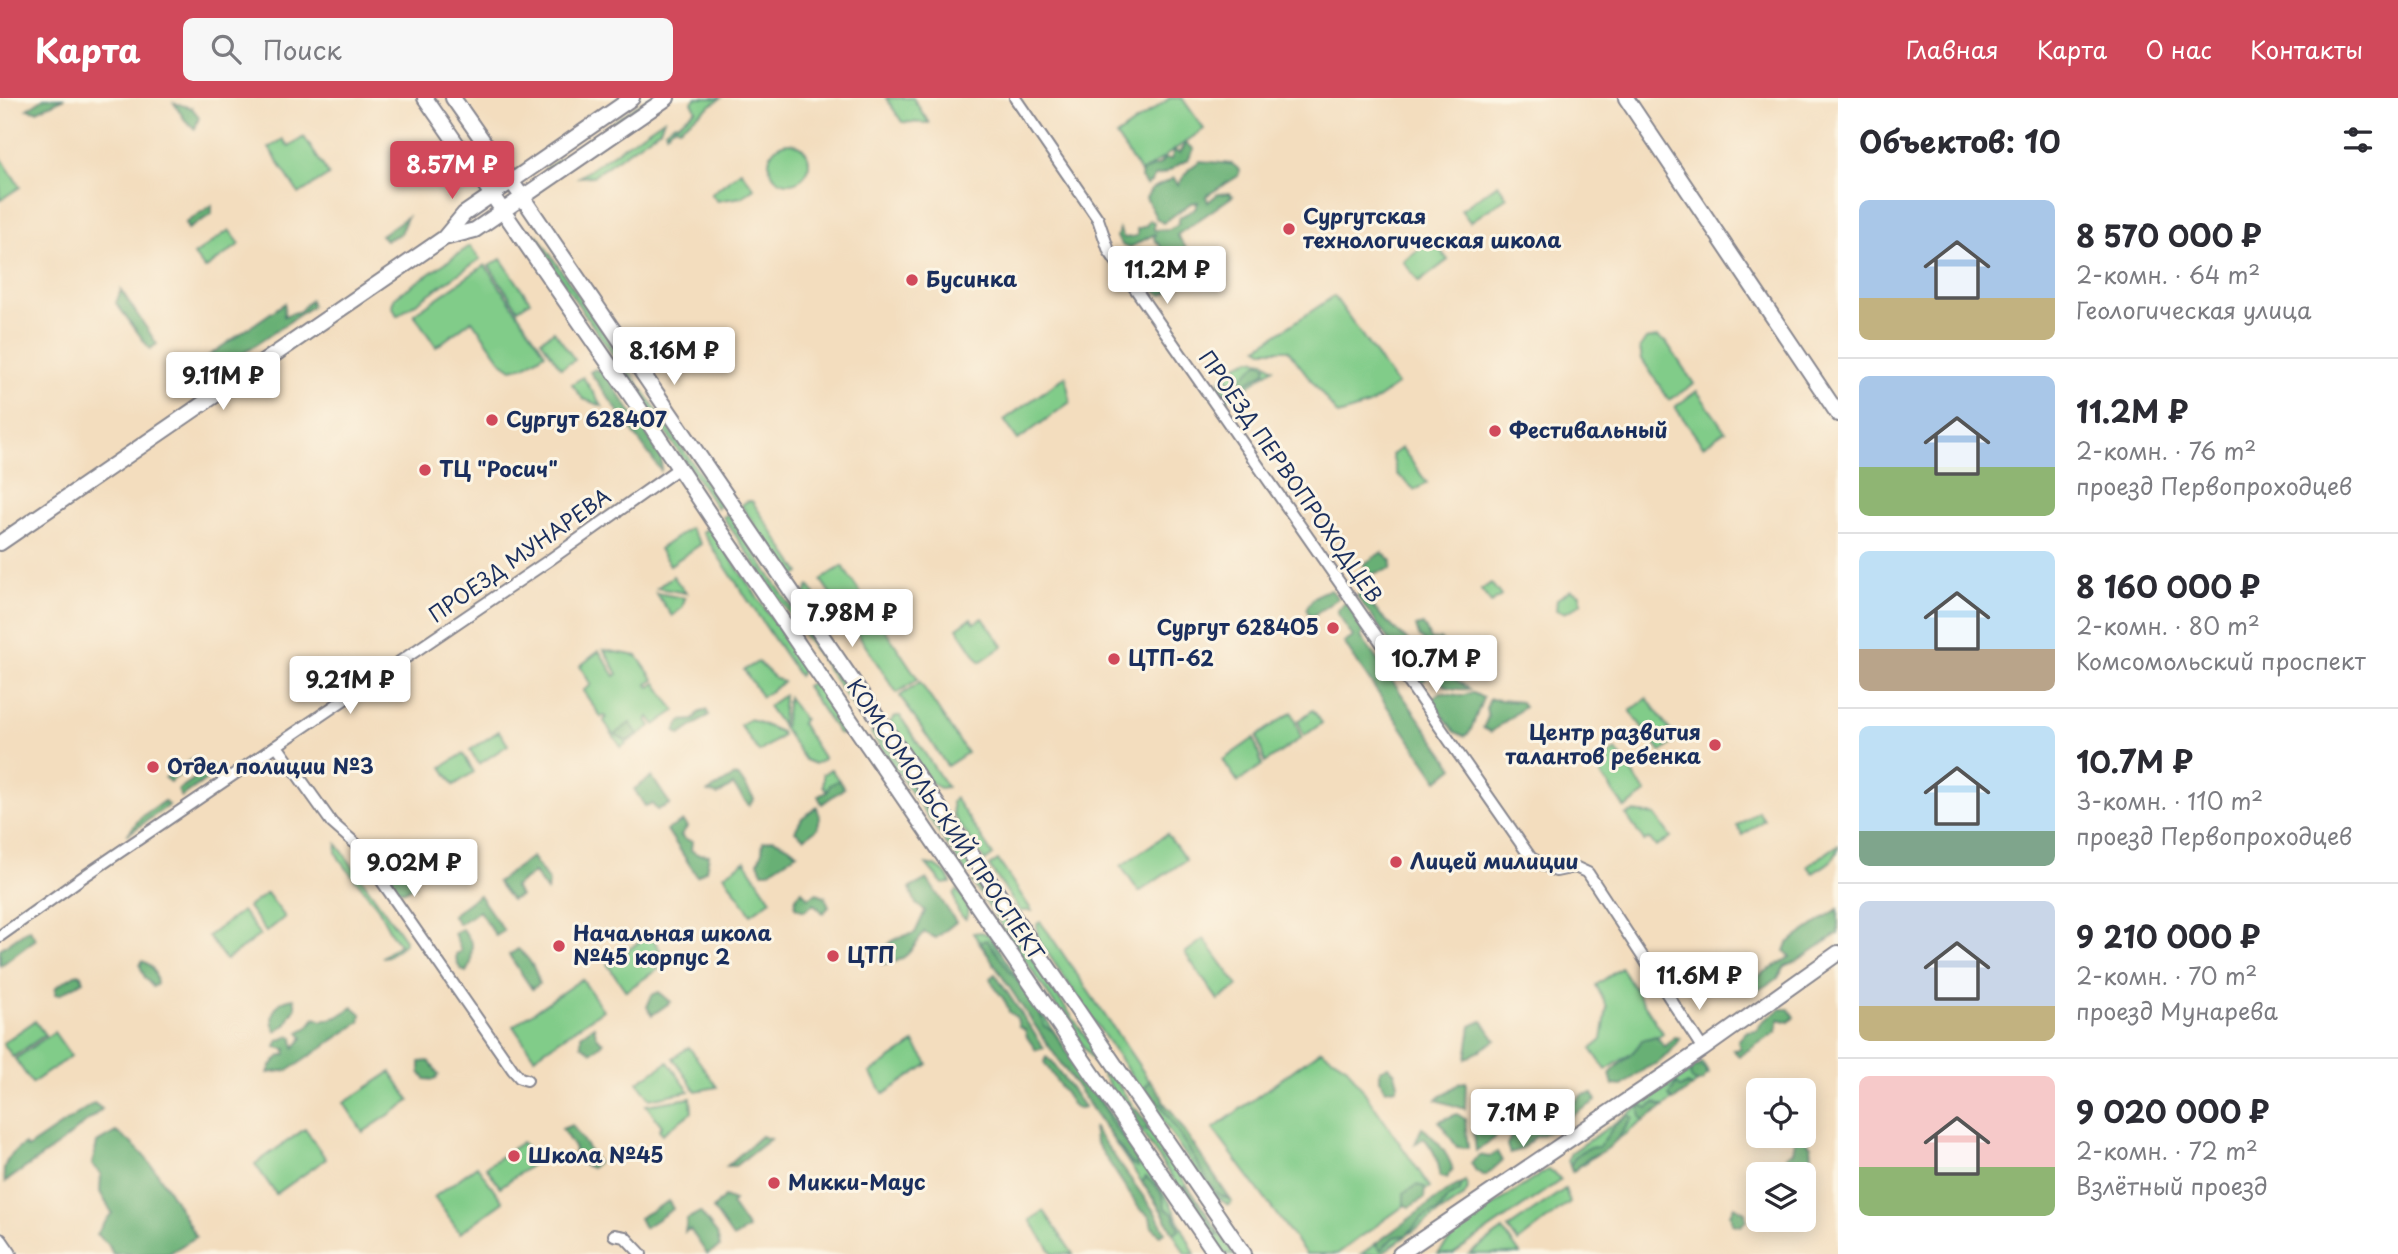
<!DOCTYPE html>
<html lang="ru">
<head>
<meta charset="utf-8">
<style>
  :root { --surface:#fff; --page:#f7f7f7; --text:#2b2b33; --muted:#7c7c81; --line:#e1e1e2; --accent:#d1495b }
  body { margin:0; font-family:"Playpen Sans",sans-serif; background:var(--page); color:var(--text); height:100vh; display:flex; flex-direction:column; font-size:26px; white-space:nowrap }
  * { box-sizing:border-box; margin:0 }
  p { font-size:23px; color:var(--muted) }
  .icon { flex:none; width:38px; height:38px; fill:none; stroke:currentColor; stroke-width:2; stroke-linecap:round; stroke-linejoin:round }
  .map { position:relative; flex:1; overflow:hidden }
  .sheet { display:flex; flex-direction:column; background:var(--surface); width:560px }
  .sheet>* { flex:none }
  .buttons { position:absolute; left:1746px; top:980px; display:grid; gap:14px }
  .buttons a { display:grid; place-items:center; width:70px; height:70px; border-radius:10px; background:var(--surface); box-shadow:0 4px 18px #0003; font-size:35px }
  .price { position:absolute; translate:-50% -60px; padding:0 16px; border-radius:7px; background:#fff; color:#222; font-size:23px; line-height:46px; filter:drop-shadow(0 2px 4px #0008) }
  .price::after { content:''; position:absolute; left:50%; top:42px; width:21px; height:16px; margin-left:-10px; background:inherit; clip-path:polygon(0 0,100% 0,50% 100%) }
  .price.active { background:var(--accent); color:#fff }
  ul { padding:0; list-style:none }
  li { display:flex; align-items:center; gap:21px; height:175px; padding:0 21px }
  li+li { border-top:2px solid var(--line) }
  li span { display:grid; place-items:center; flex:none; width:196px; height:140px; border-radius:10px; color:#555 }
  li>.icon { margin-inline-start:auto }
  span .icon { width:84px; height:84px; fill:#fffc; stroke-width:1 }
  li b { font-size:30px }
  h2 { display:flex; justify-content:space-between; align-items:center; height:84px; padding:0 21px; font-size:30px }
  header { display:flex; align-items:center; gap:42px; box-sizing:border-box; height:98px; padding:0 35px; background:var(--accent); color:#fff }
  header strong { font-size:33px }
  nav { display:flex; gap:38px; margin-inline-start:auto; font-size:24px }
  .search { width:490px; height:63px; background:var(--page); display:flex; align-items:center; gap:18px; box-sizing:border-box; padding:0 24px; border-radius:10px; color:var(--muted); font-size:26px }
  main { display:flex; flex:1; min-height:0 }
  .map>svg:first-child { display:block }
</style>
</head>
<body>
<header>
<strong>Карта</strong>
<div class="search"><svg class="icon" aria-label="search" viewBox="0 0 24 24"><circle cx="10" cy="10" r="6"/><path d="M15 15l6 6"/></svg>Поиск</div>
<nav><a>Главная</a><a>Карта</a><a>О нас</a><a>Контакты</a></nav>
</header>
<main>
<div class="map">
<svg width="1838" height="1156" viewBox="0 0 1838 1156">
  <rect width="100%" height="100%" fill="#fcf5e5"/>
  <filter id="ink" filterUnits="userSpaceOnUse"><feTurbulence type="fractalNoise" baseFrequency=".0143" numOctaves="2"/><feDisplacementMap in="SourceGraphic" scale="14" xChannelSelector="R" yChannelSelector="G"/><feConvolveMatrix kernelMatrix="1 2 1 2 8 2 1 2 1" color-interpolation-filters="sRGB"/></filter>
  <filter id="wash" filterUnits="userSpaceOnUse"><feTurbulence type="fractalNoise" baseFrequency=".00686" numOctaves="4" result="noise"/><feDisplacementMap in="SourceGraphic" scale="28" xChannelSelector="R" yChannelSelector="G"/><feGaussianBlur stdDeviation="1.57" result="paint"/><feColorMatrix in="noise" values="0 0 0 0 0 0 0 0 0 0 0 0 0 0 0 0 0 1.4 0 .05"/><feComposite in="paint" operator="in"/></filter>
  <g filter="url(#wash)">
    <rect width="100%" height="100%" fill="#f3ddbe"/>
    <path fill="#81cc89" stroke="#4e7e74" stroke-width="2" d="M648,0H655L548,74L545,71Z
      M695,0H721L679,30L675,28L666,35L665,32L675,25L677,26L696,12L692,4Z
      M886,0H913L929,25L902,24Z
      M1170,0H1182L1204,31L1141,75L1116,38Z
      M664,21L660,31L593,78L579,79Z
      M304,39L329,77L299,96L269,50L283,41L289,49Z
      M769 65a20 20 0 1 1 40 0a20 20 0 1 1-40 0Z
      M0,58L20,89L0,102Z
      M741,73L754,90L742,99L717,103L711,96Z
      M1498,86L1507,99L1470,124L1461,112Z
      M229,132L240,146L205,171L194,157Z
      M537,137L721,407L717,410L533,140Z
      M1432,141L1448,162L1419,184L1403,163Z
      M470,148L480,161L397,218L392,207L395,199Z
      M501,161L530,203L518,211L489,168Z
      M485,167L545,255L525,268L512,271L502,264L472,222L436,249L414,216Z
      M1334,198L1397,287L1369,307L1338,317L1288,252H1263L1258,249Z
      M554,233L575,262L561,270L541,242Z
      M1657,239L1667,245L1694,286L1669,302L1642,261L1640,250L1646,241Z
      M1252,261L1264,263L1274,270L1226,303L1218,286C1224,274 1238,264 1252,261Z
      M1066,278L1070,304L1018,342L1004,322Z
      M583,279L602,308L583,301L572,286Z
      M1697,293L1725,333L1703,348L1675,309Z
      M1402,350L1427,385L1415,392L1397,376L1392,357Z
      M748,403H752L800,475L795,478L788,476L741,407Z
      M728,416L870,625L866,627L723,419Z
      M690,430L701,446L670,467L659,451Z
      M710,430L803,566L802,574L799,578L702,434Z
      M842,468L872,512L851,526L821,482Z
      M673,478L686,495L657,490Z
      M1491,485L1501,498L1491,505L1481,492Z
      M809,488L828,516L825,518L810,507L804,497Z
      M1571,492L1580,496L1581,505C1572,511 1566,518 1556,512L1557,501Z
      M656,495L685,500L682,510L672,518Z
      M876,518L918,581L897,595L855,532Z
      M971,520L974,525L983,520L1003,548L980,564L957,530Z
      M604,552L637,558L654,582L647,586L650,589L656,585L675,613L655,627L649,619L647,622L651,628L621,649L604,623L606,620L604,617L601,619L583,593L591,587L580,568L599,553L615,578L618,576Z
      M758,564L774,579L783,584L762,599L744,572Z
      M920,584L967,655L947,668L900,598Z
      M811,585L818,587L852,637L838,635L806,588Z
      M784,597L782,628L768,608Z
      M788,599L804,622L801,625L824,661L815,666L805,662L784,631Z
      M1647,600L1677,642L1661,654L1630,613Z
      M1313,612L1322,625L1304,638L1298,623Z
      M1292,614L1301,640L1265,665L1257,638Z
      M896,618H900L947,689L940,690L930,684L890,624Z
      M750,621L781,634L782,638L759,654L740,627Z
      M876,632L972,772L967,776L871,635Z
      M499,633L508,647L479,666L470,652Z
      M1254,640L1262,667L1238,684L1223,662Z
      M1616,652L1646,695L1625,710L1594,667Z
      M463,656L474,674L454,687L442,669Z
      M831,671L844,690L831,699L823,688V676Z
      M955,700L993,757L985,763L953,717L952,704Z
      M1758,713L1764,722L1743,737L1737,728Z
      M1633,714L1655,717L1671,739L1656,749L1650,741L1644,743L1626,717Z
      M1167,736L1186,762L1139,794L1121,768Z
      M337,746L405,842L404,846L388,858L382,859L400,846L392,837L378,810L340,762L336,754Z
      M1838,747C1838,762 1825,767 1813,775L1808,768Z
      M998,762L1032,813H1020L989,768Z
      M745,763L771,802L751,816L724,777Z
      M926,766C937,767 948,775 951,785L943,786Z
      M977,780L1234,1156H1224L972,784Z
      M957,792C964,800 971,811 966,821C956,816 956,806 954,796Z
      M267,795L285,819L266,834L248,809Z
      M242,813L260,837L226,862L208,838Z
      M1040,824L1048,834L1232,1104L1228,1107L1211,1094L1038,841L1037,826Z
      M981,834L988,836L1169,1103L1195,1156H1185L1162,1114L973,835Z
      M650,837L668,864L626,893L607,866Z
      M1204,841L1238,888L1218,902L1185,855Z
      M1621,870L1663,935L1606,972L1591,951L1602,942L1607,909L1596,887Z
      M582,881L603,912L534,959L513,928Z
      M35,923L45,937L13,959L3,945Z
      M54,934L71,958L32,985L15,961Z
      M914,945L928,966L884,996L870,975Z
      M689,949L717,989L696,993L673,960Z
      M1321,952L1347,969L1430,1089L1337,1156H1306L1213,1031Z
      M668,964L689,993L650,1001L638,984Z
      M1702,965L1709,976L1572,1074L1568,1062L1571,1055Z
      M391,974L410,1003L363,1034L344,1005Z
      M691,1000L692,1014L662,1036L659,1031L662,1028L646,1007Z
      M305,1031L326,1061L276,1096L255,1066Z
      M522,1044L537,1063L500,1089L486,1069Z
      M477,1068L503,1104L460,1135L434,1099Z
      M1547,1072L1554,1074L1561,1082L1453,1156H1438L1460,1130Z
      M1465,1083L1468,1091L1464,1098L1380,1156H1361Z
      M1565,1091L1570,1104L1518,1144L1508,1130Z
      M1044,1113L1073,1156H1053L1030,1122Z
      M1503,1132L1520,1156H1469Z"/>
    <path fill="#68b075" stroke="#42706a" stroke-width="2" d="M44,0H65L37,13L27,11Z
      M174,5L192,10L199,19L195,31L185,22Z
      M1186,45L1194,51L1188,62C1176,66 1168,77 1155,78L1151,84L1146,87L1141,80L1142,73L1159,67L1164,61H1171L1174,53L1180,55Z
      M1200,63L1232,66L1240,72L1238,78L1206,98L1208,104L1218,96L1229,95L1233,98L1177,137L1204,175L1200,180L1192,179L1185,173L1173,175C1165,167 1157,161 1161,149L1154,141L1155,136L1129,150L1123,148L1117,139L1119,131L1124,140L1137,138V131L1146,128L1149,122L1154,124V132L1169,131L1178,126L1180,119L1195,111L1198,104L1191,105L1163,125L1157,121L1146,100L1151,91L1174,80L1178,87L1189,71Z
      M212,107V116L188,131L185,125Z
      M407,119L400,136L386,142L381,137Z
      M1139,151H1145V163L1150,174C1162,176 1168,181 1172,192L1162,197L1155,193L1148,182L1143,181L1128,159Z
      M121,192L157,246L150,251L116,205Z
      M310,202L312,208L183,297L172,283L285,205L284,218L300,213Z
      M1259,264L1266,267L1265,274L1225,298L1224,293L1219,290L1222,281L1227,279L1232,288Z
      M595,271L604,275L662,358L661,373L590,274Z
      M1382,454L1392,463L1391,471L1371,476L1364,474V466Z
      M1331,492L1338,500L1311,519L1306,511C1312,500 1318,494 1331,492Z
      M1361,495C1391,532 1431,564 1469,591C1443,593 1442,585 1426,568L1422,570L1427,580L1420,586L1357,498Z
      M1346,504L1352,505L1366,526L1361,539L1454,670L1438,683L1344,545L1353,539L1337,515L1339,510Z
      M1423,526L1431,542L1440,541L1446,548L1447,558L1441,560L1419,538L1416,528Z
      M1441,594L1462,598L1472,594L1483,600L1470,634L1465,638L1455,634L1431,602Z
      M1490,601L1521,604L1524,609L1491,634L1483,630L1488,619L1486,610Z
      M706,612L709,617L680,637L675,633L681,623L694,622L698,615Z
      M630,625L638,636L626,643L615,636Z
      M194,660L192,668L170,684L165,680Z
      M212,668L214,676L181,699L178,692Z
      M734,678L740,680L754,701L749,708L733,687L718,697L708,694Z
      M652,679L670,706L657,712L652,706L645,708L634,691Z
      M839,682L844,690L822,706L818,698L827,694L830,687Z
      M164,703L169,707L127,737L141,719Z
      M817,709L820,720L817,731L804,740L795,733L802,720Z
      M683,723L687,729L681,738L686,742L692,743L691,752L697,756L709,757L706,772L697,778L667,732Z
      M773,741L788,748L797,755L768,774H762L758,764L762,754L763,744Z
      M383,743L415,787L405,793L395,791L374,748Z
      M532,759L549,784L547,793L534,775L514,789L520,798L511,802L497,784Z
      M927,781L956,824L936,840L924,834C914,850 902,869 880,865C886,843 893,840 915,835L925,813L916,806L910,790Z
      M802,793L808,800L817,795L825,798L829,809L823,815L814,806L804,813L795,809L796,799Z
      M479,797L504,833L496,838L479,813L459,826L452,817Z
      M1838,811V836C1819,846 1805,861 1785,868L1778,880L1755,894L1750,892L1760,877L1790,859L1785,853L1788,845Z
      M29,831L36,841L0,868V851Z
      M462,831L472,845L471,865L466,874C458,871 456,864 456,856L461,853L454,835Z
      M987,842L1040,914L1044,928L1053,933L1107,1014C1112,1035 1137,1046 1138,1069L1131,1065C1079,993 1028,919 980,844Z
      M518,851C530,861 536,871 539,886L532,891L509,857Z
      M142,863C153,866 156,876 157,886L153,889L145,880L140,868Z
      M81,876L83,883L59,897L55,896L56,889L75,877Z
      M995,876L1044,950L1036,952L1027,939L1025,932L1019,929L1017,920L1009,914C1007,900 995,894 990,880Z
      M659,894L671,904L652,917L647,909L652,897Z
      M294,900L296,909L290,918L287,926L276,933C267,918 276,902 294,900Z
      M353,909L361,916L360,924L289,972L268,975C271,965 277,959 286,956V951L276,949L278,943L289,938L293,939L294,950L303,940L299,934L308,929L315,920L322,923L337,919Z
      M1781,911H1789L1794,919L1789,924L1779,921L1776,934L1739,958L1733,952L1740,951L1738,943L1747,933L1757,932L1763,923Z
      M1482,923L1496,942L1466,961L1471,928Z
      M594,928L596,937L603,945L592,954L581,947V937Z
      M1656,938L1665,949L1674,939L1680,940L1671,953L1658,965L1646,970L1622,988L1613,987L1610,976C1621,963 1634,957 1642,942Z
      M1046,959L1052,964L1084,1009L1078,1011L1074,1009L1044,964Z
      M429,963L439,977L434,982L425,981L420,974V964Z
      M1388,968L1395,975L1398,986L1396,990L1385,992L1380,982V972Z
      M1690 976a8 8 0 1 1 16 0a8 8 0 1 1-16 0Z
      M1150,982L1162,998L1164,1007L1170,1011L1230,1102L1215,1094L1161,1008L1144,991Z
      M1466,984L1465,1011L1436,1002L1460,985Z
      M1676,985L1680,990L1688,986L1692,989L1673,1003L1669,998Z
      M1593,995L1596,1003L1566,1021L1557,1020L1553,1032L1535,1039L1521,1051L1510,1056L1507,1047L1512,1036L1525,1024H1533L1537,1014L1564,1003L1573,1006L1582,997Z
      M94,1005L102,1011L61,1045L5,1084C0,1066 11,1055 25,1046L27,1050Z
      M1655,1005L1664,1009L1643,1023L1640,1019V1007L1648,1010Z
      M1135,1010L1148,1026L1147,1032H1140L1130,1014Z
      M1457,1016L1465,1021L1468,1050L1457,1049L1439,1023Z
      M1629,1017L1633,1020C1624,1030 1619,1042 1607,1051C1600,1056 1592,1057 1585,1062C1580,1066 1579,1070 1573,1073L1570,1068C1576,1055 1584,1049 1599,1049L1615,1027Z
      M1473,1024L1494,1029L1496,1039L1476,1053Z
      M572,1027L598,1065L591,1070L582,1066L574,1057L575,1051L562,1031Z
      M1093,1029L1156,1116L1165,1134L1160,1137L1152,1129L1150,1119L1139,1110L1095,1043Z
      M1422,1029C1436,1042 1446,1052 1453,1071L1447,1080L1440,1079C1439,1062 1434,1052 1424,1040L1415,1046Z
      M116,1034C150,1053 176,1105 196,1139L168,1156H113L108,1146L96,1136L112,1115L100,1094L101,1076L92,1067L97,1045Z
      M761,1038L770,1041L735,1068H727Z
      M1803,1041L1811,1048L1812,1060L1807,1065H1798L1793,1071L1787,1072L1786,1057L1793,1054L1795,1042Z
      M1497,1054L1502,1063L1485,1078L1476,1073L1471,1065L1480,1057L1489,1059Z
      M1146,1079C1157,1088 1164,1095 1165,1110L1173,1116L1180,1131L1173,1135L1161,1111L1142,1084Z
      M1462,1085L1460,1093L1447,1101L1438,1114C1423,1117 1417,1125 1407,1137L1394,1139L1381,1152L1375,1146L1447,1093Z
      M1186,1087L1207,1115L1206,1120L1211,1122L1210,1129L1217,1132L1218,1138L1208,1135L1202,1120L1181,1092Z
      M1417,1087L1425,1089L1424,1100L1410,1109L1404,1107V1095Z
      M724,1099L734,1103L731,1106L748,1131L733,1140L713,1111Z
      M669,1103L673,1111L644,1130L639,1120Z
      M1734,1108L1745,1114L1746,1122L1741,1128L1733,1126L1730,1116Z
      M700,1114L717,1136L720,1149L707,1156L690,1131L685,1134L687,1121Z"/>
  </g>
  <g filter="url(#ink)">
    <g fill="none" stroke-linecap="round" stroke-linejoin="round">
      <g stroke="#87868e" stroke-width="14">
        <path id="street" d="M1015,0L1098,121L1109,153L1531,760L1556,773L1575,769L1588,775L1703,951
          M277,648L332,725L356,746L513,972L520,980L527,982
          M0,838L83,779L548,463L679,370
          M614,1137L625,1139L641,1156"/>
      </g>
      <g stroke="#87868e" stroke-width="18">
        <path id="secondary" d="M425,0L631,298L712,420L1216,1156
          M453,0L523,100L1244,1156
          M1626,0L1838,316
          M444,140L475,132L667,0
          M0,445L444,140L464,116L632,0
          M0,1143L9,1156
          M1400,1156L1703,951L1838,855"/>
      </g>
      <use href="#street" stroke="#fff" stroke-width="10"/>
      <use href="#secondary" stroke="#fff" stroke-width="14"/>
    </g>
  </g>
  <g fill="#d1495b" stroke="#fcf5e5" stroke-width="2.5">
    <circle cx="1289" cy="131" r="7"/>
    <circle cx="912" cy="182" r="7"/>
    <circle cx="492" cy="322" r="7"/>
    <circle cx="1495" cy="333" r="7"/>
    <circle cx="425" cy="372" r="7"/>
    <circle cx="1333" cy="530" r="7"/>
    <circle cx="1114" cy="561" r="7"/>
    <circle cx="1715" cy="647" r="7"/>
    <circle cx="153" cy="669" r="7"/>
    <circle cx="1396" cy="764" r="7"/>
    <circle cx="559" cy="848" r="7"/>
    <circle cx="833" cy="858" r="7"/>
    <circle cx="514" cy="1058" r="7"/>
    <circle cx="774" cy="1085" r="7"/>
  </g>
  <g text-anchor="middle" stroke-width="6" stroke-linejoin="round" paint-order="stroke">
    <g font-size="21" font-weight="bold" fill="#1b2f5e" stroke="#fcf5e5" text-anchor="start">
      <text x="1303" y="126">Сургутская<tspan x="1303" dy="24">технологическая школа</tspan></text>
      <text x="926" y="189">Бусинка</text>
      <text x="506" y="329">Сургут 628407</text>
      <text x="1509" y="340">Фестивальный</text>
      <text x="439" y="379">ТЦ "Росич"</text>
      <text x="1319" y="537" text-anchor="end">Сургут 628405</text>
      <text x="1128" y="568">ЦТП-62</text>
      <text x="1701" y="642" text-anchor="end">Центр развития<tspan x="1701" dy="24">талантов ребенка</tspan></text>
      <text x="167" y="676">Отдел полиции №3</text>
      <text x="1410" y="771">Лицей милиции</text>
      <text x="573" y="843">Начальная школа<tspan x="573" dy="24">№45 корпус 2</tspan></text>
      <text x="847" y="865">ЦТП</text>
      <text x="528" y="1065">Школа №45</text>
      <text x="788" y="1092">Микки-Маус</text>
    </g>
    <g font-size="21" fill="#1b2f5e" stroke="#fcf5e5">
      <text transform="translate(1290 379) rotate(55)" y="7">ПРОЕЗД ПЕРВОПРОХОДЦЕВ</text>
      <text transform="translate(520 458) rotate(-35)" y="7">ПРОЕЗД МУНАРЕВА</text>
      <text transform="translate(945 722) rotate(56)" y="7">КОМСОМОЛЬСКИЙ ПРОСПЕКТ</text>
    </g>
  </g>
</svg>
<div class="buttons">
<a><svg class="icon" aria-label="locate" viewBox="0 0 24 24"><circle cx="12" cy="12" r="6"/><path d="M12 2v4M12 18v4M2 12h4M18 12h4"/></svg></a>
<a><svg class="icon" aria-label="layers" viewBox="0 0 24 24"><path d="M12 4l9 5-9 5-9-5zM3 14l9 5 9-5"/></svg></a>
</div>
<b class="price active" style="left:452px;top:103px">8.57M ₽</b>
<b class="price" style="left:1167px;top:208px">11.2M ₽</b>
<b class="price" style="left:674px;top:289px">8.16M ₽</b>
<b class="price" style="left:223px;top:314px">9.11M ₽</b>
<b class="price" style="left:852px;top:551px">7.98M ₽</b>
<b class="price" style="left:1436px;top:597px">10.7M ₽</b>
<b class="price" style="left:350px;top:618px">9.21M ₽</b>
<b class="price" style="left:414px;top:801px">9.02M ₽</b>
<b class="price" style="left:1699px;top:914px">11.6M ₽</b>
<b class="price" style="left:1523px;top:1051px">7.1M ₽</b>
</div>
<section class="sheet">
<h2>Объектов: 10<svg class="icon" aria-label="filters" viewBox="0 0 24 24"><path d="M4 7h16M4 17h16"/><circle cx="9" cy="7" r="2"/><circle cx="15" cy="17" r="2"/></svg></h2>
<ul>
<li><span style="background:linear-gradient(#a9c7e8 70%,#c2b280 0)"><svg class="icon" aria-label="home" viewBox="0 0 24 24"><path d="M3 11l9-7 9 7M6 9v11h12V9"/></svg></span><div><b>8 570 000 ₽</b><p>2-комн. · 64 m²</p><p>Геологическая улица</p></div></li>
<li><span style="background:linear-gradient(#a9c7e8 65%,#8fb573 0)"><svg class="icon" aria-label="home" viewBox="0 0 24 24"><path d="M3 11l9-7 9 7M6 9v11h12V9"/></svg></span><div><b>11.2M ₽</b><p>2-комн. · 76 m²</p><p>проезд Первопроходцев</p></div></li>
<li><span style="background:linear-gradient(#bfe0f5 70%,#b9a48a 0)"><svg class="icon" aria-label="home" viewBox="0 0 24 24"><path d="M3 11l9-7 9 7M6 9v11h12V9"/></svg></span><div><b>8 160 000 ₽</b><p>2-комн. · 80 m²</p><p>Комсомольский проспект</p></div></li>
<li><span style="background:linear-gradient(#bfe0f5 75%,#7fa58c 0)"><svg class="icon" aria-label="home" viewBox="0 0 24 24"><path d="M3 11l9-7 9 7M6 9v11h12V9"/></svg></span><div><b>10.7M ₽</b><p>3-комн. · 110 m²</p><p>проезд Первопроходцев</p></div></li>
<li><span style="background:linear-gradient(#c9d6e8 75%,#c2b280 0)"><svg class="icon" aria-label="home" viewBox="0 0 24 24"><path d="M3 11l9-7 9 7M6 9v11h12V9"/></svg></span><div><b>9 210 000 ₽</b><p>2-комн. · 70 m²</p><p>проезд Мунарева</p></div></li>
<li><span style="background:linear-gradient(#f6c9c9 65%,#8fb573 0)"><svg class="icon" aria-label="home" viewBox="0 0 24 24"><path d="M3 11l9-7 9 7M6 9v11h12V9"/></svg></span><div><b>9 020 000 ₽</b><p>2-комн. · 72 m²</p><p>Взлётный проезд</p></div></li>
</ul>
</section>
</main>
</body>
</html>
